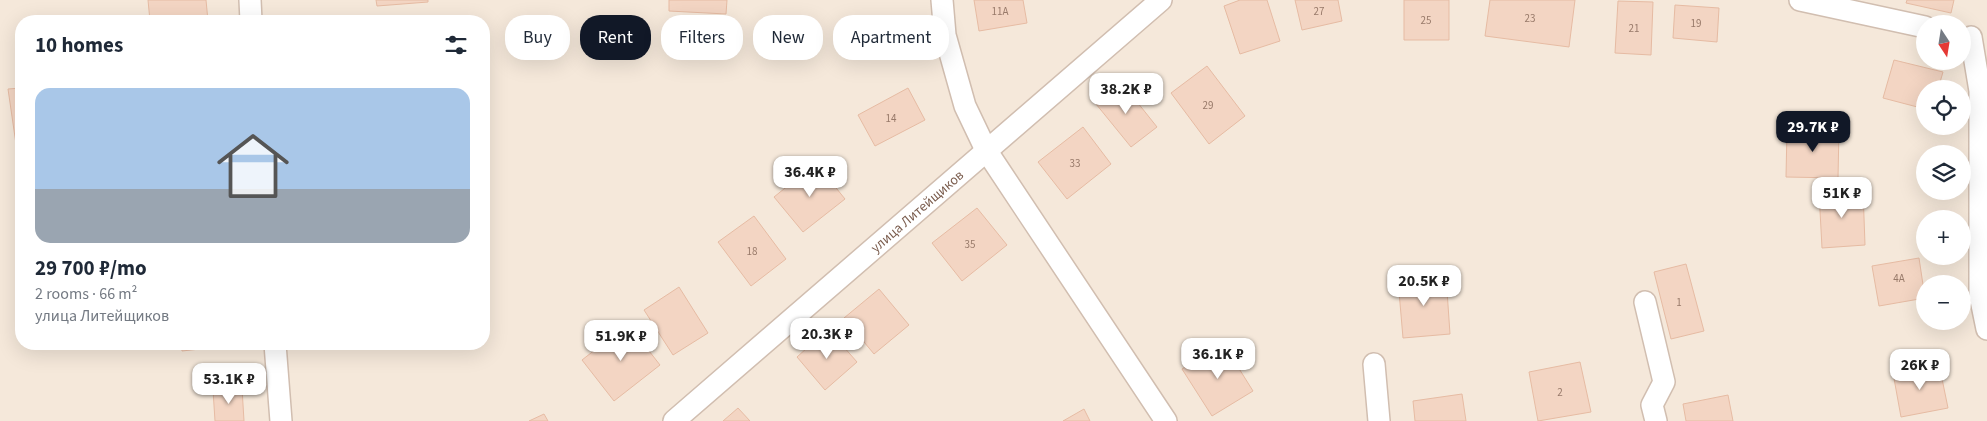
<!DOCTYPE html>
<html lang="en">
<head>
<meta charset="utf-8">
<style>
  :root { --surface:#fff; --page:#f6f6f7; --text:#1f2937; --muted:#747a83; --accent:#111827 }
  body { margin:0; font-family:"Source Sans 3",sans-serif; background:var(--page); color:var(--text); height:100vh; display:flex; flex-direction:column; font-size:19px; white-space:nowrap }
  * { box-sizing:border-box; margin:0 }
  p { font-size:16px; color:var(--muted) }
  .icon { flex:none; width:28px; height:28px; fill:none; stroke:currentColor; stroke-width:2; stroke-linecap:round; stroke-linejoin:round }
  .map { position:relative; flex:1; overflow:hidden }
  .panel { position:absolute; left:15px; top:15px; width:475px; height:335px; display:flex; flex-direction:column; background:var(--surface); border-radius:20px; box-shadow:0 5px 20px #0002 }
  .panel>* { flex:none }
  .top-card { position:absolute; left:505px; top:15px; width:475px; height:45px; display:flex; gap:10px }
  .needle { width:32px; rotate:168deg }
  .fabs { position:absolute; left:1916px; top:15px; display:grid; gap:10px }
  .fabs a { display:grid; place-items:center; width:55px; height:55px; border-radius:50%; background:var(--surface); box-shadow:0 5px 20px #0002; font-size:25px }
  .price { position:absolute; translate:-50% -42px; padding:0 11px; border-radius:10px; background:#fff; color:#222; font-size:16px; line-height:32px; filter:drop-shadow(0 1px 2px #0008) }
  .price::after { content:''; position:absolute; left:50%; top:30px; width:15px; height:11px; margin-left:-8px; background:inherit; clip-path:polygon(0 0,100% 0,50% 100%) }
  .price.on { background:var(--accent); color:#fff }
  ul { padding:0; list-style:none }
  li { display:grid; align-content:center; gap:10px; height:265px; padding:0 20px }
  li span { display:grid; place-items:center; height:155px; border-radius:15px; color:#555 }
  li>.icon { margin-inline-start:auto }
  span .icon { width:90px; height:90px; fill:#fffc; stroke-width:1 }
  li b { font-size:21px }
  h2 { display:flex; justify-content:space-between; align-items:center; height:60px; padding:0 20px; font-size:21px }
  .chip { padding:0 18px; border-radius:20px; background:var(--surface); box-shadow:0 5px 20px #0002; font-size:18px; line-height:45px }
  .chip.on { background:var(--accent); color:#fff }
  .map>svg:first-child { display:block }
</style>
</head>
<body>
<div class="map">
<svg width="1987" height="421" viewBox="0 0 1987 421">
  <rect width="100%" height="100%" fill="#fdf6ec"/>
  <path fill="#f5e8da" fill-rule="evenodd" d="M0,0H1987V421H0ZM21,21H484V344H21ZM1925,24H1962V61H1925ZM1925,89H1962V126H1925ZM1925,154H1962V191H1925ZM1925,219H1962V256H1925ZM1925,284H1962V321H1925Z"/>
  <path fill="#f3d5c3" stroke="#e6bba3" d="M148,0H206L208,21H150Z
    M376,0H428V2L377,6Z
    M669,0H727L726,14L669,11Z
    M974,0H1023L1027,23L979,31Z
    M1240,0H1267L1280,41L1240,54L1224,6Z
    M1295,0H1338L1342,21L1302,30Z
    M1404,0H1449V40H1404Z
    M1490,0H1575L1569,47L1485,36Z
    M1907,0H1954L1951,13L1906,3Z
    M1618,1L1653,2L1651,55L1615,53Z
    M1675,5L1719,8L1717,42L1673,38Z
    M1894,60L1943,72L1938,89H1925V109L1883,98Z
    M1207,66L1245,116L1209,144L1171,93Z
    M1122,83L1157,127L1131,147L1096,104Z
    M21,88V143L16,144L8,89Z
    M908,88L925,120L875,146L858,115Z
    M1083,127L1111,164L1067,199L1038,162Z
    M1787,129H1839L1838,178L1786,177Z
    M816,163L845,199L803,232L774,197Z
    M1863,190L1865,245L1822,248L1819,192Z
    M977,208L1007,245L962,281L932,243Z
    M754,216L786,259L751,286L718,242Z
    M1919,258L1925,298L1879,306L1872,266Z
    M1686,264L1704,331L1671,339L1654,272Z
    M1446,276L1450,334L1403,338L1398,280Z
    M679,287L708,333L673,355L644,310Z
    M879,289L909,325L874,354L844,318Z
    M628,324L660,365L614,401L582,360Z
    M828,329L857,362L825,390L797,357Z
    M1223,343L1253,391L1212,416L1182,369Z
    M181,344H245L182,351Z
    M1580,362L1591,412L1538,421L1529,372Z
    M1939,364L1948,408L1901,417L1893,373Z
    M242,388L244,421H215L213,390Z
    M1462,394L1466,421H1415L1413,401Z
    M1728,395L1733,421H1686L1683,404Z
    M738,408L750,421H723Z
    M1084,409L1090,421H1063Z
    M544,414L548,421H529Z"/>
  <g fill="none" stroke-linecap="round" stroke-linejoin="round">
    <g stroke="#d1beb0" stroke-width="24">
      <g id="street">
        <path d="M250,0L251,21"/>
        <path d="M942,0L945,35L965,106L986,150L1166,421"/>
        <path d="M1800,0L1925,27"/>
        <path d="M1971,37L1980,91V295L1987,329"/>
        <path d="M1645,302L1664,382L1652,405L1656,421"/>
        <path d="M275,344L281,421"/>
        <path d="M1374,364L1379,421"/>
        <path id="s1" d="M674,421L1161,0"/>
      </g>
    </g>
    <use href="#street" stroke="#fff" stroke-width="21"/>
  </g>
  <g text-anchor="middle" stroke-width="4" stroke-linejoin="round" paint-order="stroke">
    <g font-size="11" fill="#987a6a">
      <text x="1000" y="15">11А</text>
      <text x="1319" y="15">27</text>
      <text x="1530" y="22">23</text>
      <text x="1426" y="24">25</text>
      <text x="1696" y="27">19</text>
      <text x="1634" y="32">21</text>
      <text x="1208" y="109">29</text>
      <text x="891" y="122">14</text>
      <text x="1075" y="167">33</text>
      <text x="970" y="248">35</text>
      <text x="752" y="255">18</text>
      <text x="1899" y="282">4А</text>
      <text x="1679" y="306">1</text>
      <text x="1560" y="396">2</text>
    </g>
    <g font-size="14" fill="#7a5c4d" stroke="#fffaf3">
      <text dy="5" stroke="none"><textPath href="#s1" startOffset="321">улица Литейщиков</textPath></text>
    </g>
  </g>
</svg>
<div class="fabs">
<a><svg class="needle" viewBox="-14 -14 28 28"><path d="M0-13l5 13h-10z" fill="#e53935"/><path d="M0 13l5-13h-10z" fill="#747a83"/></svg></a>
<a><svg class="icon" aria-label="locate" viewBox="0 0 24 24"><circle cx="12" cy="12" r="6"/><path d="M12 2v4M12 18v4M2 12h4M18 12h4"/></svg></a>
<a><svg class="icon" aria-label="layers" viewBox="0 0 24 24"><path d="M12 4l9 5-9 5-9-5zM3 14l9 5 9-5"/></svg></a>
<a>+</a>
<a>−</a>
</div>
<b class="price" style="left:1126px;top:115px">38.2K ₽</b>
<b class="price on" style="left:1813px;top:153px">29.7K ₽</b>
<b class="price" style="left:810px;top:198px">36.4K ₽</b>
<b class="price" style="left:1842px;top:219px">51K ₽</b>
<b class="price" style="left:1424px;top:307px">20.5K ₽</b>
<b class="price" style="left:827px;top:360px">20.3K ₽</b>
<b class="price" style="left:621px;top:362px">51.9K ₽</b>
<b class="price" style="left:1218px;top:380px">36.1K ₽</b>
<b class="price" style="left:1920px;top:391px">26K ₽</b>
<b class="price" style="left:229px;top:405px">53.1K ₽</b>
<div class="top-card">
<a class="chip">Buy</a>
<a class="chip on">Rent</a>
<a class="chip">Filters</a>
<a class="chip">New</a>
<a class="chip">Apartment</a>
</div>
<section class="panel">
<h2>10 homes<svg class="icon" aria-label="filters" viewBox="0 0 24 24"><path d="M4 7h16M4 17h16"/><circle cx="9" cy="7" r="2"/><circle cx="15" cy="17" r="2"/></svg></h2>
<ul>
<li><span style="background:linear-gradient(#a9c7e8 65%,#9aa5b1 0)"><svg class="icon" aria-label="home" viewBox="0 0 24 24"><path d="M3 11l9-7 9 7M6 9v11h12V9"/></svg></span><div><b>29 700 ₽/mo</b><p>2 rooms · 66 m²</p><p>улица Литейщиков</p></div></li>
</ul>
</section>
</div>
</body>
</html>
